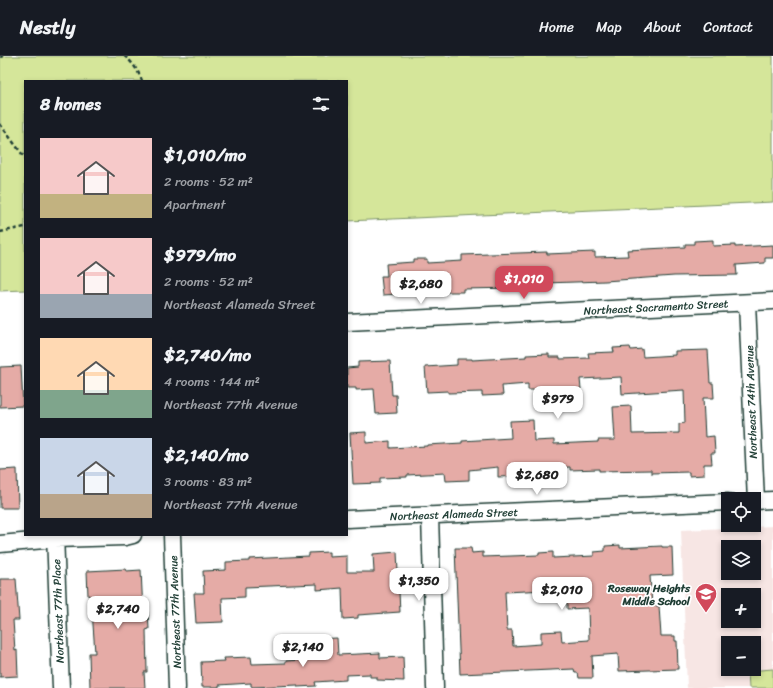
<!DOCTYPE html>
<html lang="en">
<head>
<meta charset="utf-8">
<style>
  :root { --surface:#171b24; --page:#242831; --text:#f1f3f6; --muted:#9ea1a6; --line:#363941; --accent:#d1495b }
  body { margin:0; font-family:Sriracha,sans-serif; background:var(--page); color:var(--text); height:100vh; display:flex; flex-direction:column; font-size:15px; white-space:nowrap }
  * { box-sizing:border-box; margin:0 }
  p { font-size:13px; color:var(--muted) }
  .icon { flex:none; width:22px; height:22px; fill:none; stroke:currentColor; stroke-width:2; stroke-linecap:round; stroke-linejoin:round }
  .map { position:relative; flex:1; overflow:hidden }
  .drawer { position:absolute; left:24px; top:24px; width:324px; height:456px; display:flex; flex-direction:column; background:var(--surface); border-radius:0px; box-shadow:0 2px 6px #0003 }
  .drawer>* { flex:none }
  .controls { position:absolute; left:721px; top:436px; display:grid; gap:8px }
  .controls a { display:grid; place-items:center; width:40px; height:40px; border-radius:0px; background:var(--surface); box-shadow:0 2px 6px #0003; font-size:20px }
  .price { position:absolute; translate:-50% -34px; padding:0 9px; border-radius:8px; background:#fff; color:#222; font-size:13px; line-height:26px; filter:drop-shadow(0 1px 2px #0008) }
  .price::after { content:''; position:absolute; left:50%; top:24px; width:12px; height:9px; margin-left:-6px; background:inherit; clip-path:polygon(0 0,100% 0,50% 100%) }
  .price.selected { background:var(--accent); color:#fff }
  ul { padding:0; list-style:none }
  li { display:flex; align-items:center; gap:12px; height:100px; padding:0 16px }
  li span { display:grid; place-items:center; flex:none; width:112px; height:80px; border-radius:0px; color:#555 }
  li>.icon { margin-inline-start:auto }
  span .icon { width:48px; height:48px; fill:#fffc; stroke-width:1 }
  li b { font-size:17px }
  h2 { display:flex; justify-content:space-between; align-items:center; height:48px; padding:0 16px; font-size:17px }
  header { display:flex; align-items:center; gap:24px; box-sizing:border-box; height:56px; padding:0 20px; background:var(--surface); border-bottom:1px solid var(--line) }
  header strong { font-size:19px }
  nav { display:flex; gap:22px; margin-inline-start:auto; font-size:14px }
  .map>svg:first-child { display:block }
</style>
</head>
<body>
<header>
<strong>Nestly</strong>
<nav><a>Home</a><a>Map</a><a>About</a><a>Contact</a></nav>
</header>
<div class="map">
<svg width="773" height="632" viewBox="0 0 773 632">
  <rect width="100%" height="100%" fill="#fff"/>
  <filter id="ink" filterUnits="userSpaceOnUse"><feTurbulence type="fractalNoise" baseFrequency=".025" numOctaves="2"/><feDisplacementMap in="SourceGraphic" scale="8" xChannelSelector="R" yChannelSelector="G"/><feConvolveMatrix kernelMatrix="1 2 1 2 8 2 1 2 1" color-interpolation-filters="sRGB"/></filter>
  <g filter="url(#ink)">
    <path fill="#f7e6e4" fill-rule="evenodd" d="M773,470V632H687L681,474ZM728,491H754V517H728ZM728,539H754V565H728ZM728,587H754V613H728Z"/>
    <path fill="#d5e69a" stroke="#7a9267" d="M0,0H773V146L347,165V25H25V234L0,235Z
      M773,613V632H749L748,615Z"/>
    <path fill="#e5aba6" stroke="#1f3d34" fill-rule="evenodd" d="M713,184V190L735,189V191L773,189V202H765V207L736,209L737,219L674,220L605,225L515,228V232L463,233V236H441L440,230L400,233V238L383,239L381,220H387L386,208L413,206V203H427V207L462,205V199L547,196V198L595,196V201L628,200L627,194L685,191V188H694V185Z
      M630,291L631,294L642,293L643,301L675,299V295L708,294L710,327H713L714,342H703L705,381L714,380L715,397H711L712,408H704V419L689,420V416L651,417V414L599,415V413L570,414V411L551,412V410L521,411L522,420L498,421V411L469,414V424L446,425L445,417L407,419V421L380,422V427L353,428L350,377L366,376V387L390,385V392L427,390V389L462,387V385L511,382L510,365L533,364L534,385L554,384V388L598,386V384H615L613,351L631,350L632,378L679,377V368L685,367L684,334L622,338L621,321L580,323L581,333L562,334V339L536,340L535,334H528V328L502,330L503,339L482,340V336L448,337V335L427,336L425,311L457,309V303H472V304L526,301V299L549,298V301H560V303L589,302L588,297L614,296L613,292Z
      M390,305L392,339H396L397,357L376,358L374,333L356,334V332H347V312L358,311V306Z
      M21,310L23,350L0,351V311Z
      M17,413L18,452H0V414Z
      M620,489V492L662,490V491H672L673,519L650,520L652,550H659L661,580H675V585H677L678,613L619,615L618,598L592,600L593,622H579L578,617H575L574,613L460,618L455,492H471L472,497L483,496V501L539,499V497L553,496V502L594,500V496L605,495V490ZM567,533V553L588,552L589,584L562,586L561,575L541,576V588L513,590L512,574H507L505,536Z
      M329,496V501L347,500V516H374L373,498L397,496L400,556L358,559V562L343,563L342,532L317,534V528L245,531V541L222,542L223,566L196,567L194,537H204L203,515L226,514V506L249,505V503L309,500V497Z
      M126,513V515L141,514L143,556H148L149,573L146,574L147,616H144L145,632H90L89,597H95L91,540H88L87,515Z
      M0,523H16L19,564H13L15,595L17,594L18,620L0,621Z
      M337,582L338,599L380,597V602L403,601L404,625L377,624V621H370V618L346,619V624L315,626L316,630L297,631V629L253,631L251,630V627L219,629V631H202L201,606L225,605L224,602L251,601L252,608L286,607V605L299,604L298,584Z"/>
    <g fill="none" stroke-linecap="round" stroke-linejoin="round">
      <g stroke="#1f3d34" stroke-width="19">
        <path id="minor" d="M747,247L756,445
          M347,266L773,245
          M754,445L773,444
          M430,459L435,632
          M347,463L728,446
          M55,479L61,632
          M172,479L177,632
          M0,488L55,483L125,481L133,479"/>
      </g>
      <path stroke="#1f3d34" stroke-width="2.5" stroke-dasharray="4 3" stroke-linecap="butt" d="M124,0C132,5 139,16 142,25
        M0,1L3,0
        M0,68L25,102
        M0,176L25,171"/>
      <use href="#minor" stroke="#fff" stroke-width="16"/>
    </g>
  </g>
  <defs>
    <g id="school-pin" transform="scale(1.15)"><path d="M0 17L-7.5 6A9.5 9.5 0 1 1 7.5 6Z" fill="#d1495b" stroke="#fff"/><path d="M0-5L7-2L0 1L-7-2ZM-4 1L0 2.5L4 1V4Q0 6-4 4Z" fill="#fff"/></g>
  </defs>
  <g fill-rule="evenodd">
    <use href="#school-pin" x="706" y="538"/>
  </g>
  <g text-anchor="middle" stroke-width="3.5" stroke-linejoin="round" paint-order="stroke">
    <g font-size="11" fill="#1f3d34" stroke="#fff">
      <text transform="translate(656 251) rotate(-3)" y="4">Northeast Sacramento Street</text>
      <text transform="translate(751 346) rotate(-92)" y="4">Northeast 74th Avenue</text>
      <text transform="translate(454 458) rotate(-2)" y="4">Northeast Alameda Street</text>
      <text transform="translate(58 555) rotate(-92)" y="4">Northeast 77th Place</text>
      <text transform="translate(175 556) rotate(-92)" y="4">Northeast 77th Avenue</text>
    </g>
    <g font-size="11" font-weight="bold" fill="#1f3d34" stroke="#fff" text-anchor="end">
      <text x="690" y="536">Roseway Heights<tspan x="690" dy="13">Middle School</tspan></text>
    </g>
  </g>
</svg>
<div class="controls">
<a><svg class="icon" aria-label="locate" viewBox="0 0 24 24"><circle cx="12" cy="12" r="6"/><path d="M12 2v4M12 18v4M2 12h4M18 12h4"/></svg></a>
<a><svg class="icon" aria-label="layers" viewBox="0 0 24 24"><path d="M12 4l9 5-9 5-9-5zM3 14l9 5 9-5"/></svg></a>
<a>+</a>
<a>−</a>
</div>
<b class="price selected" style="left:524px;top:244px">$1,010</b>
<b class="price" style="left:421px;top:249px">$2,680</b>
<b class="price" style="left:558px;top:364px">$979</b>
<b class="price" style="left:537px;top:440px">$2,680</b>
<b class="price" style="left:419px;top:546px">$1,350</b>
<b class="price" style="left:562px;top:555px">$2,010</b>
<b class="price" style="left:118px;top:574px">$2,740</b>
<b class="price" style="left:303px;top:612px">$2,140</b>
<section class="drawer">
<h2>8 homes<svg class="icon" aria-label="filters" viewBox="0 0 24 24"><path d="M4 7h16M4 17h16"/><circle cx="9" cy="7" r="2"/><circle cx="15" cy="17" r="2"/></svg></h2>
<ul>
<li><span style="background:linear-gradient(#f6c9c9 70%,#c2b280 0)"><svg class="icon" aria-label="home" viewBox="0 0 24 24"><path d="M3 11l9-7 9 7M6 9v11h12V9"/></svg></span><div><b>$1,010/mo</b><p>2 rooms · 52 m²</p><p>Apartment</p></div></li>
<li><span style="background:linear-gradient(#f6c9c9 70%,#9aa5b1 0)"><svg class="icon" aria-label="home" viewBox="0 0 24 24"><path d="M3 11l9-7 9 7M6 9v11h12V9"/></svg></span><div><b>$979/mo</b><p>2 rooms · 52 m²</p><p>Northeast Alameda Street</p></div></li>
<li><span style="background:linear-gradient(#ffd9b3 65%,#7fa58c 0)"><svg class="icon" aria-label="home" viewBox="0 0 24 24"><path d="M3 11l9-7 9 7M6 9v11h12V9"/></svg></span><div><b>$2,740/mo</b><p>4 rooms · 144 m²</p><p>Northeast 77th Avenue</p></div></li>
<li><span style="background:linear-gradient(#c9d6e8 70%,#b9a48a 0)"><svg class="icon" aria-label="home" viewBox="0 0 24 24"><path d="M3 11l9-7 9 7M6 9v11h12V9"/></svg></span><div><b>$2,140/mo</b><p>3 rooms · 83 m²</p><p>Northeast 77th Avenue</p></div></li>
</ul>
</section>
</div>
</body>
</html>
